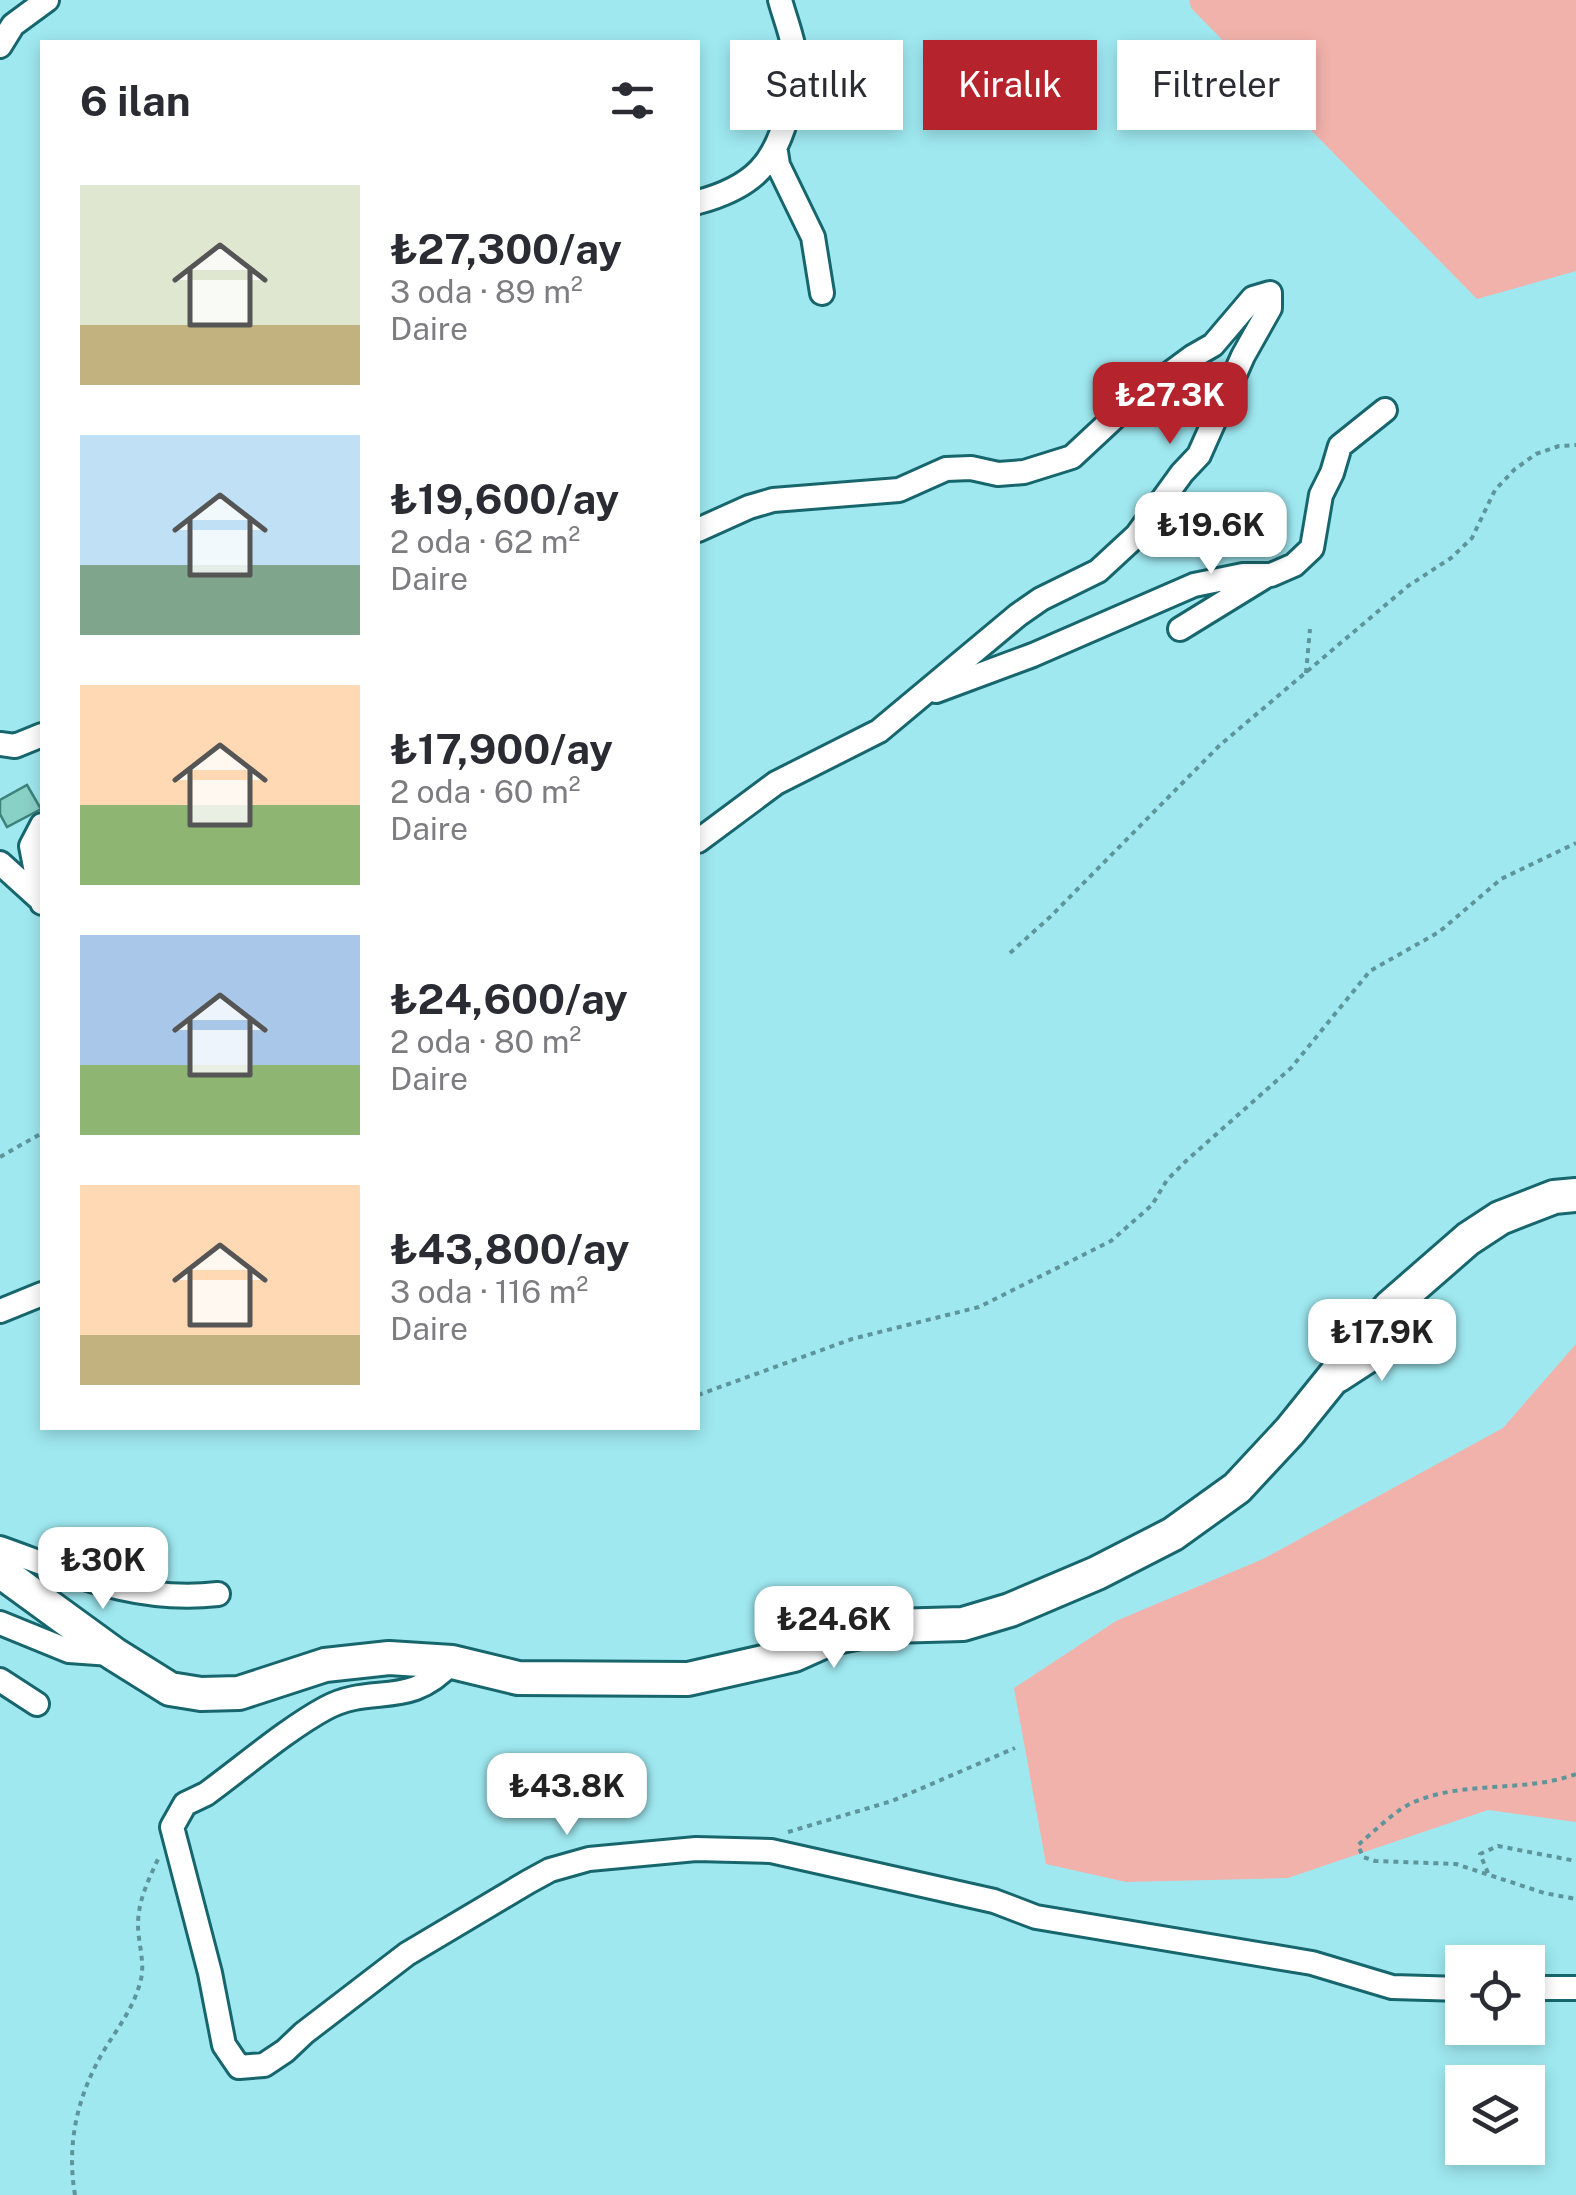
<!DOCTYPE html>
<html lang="tr">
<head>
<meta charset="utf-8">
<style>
  :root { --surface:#fff; --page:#f2f2f3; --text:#2b2b33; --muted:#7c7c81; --accent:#b5242c }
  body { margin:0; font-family:"Public Sans",sans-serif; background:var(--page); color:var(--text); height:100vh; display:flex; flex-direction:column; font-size:38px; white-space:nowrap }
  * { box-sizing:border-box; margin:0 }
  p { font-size:32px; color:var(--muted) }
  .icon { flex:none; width:55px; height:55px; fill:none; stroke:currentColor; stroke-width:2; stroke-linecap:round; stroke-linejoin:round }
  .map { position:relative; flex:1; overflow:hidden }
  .sheet { position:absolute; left:40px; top:40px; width:660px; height:1390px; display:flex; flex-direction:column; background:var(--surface); border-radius:0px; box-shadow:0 5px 15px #0003 }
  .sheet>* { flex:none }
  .guide { position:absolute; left:730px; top:40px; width:695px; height:90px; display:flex; gap:20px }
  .tools { position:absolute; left:1445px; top:1945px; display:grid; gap:20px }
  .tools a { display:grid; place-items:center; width:100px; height:100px; border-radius:0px; background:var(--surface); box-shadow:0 5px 15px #0003; font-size:50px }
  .price { position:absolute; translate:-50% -85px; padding:0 22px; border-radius:20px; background:#fff; color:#222; font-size:32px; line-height:65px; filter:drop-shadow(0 2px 5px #0008) }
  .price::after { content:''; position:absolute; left:50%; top:60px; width:30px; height:22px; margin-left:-15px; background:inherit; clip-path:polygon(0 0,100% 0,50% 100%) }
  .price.selected { background:var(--accent); color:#fff }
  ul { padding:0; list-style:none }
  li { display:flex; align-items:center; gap:30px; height:250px; padding:0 40px }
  li span { display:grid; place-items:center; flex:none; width:280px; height:200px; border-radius:0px; color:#555 }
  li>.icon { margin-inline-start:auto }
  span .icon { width:120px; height:120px; fill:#fffc; stroke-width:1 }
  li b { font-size:42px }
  h2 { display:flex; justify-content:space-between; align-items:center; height:120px; padding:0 40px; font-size:42px }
  .tag { padding:0 35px; border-radius:0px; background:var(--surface); box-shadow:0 5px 15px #0003; font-size:35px; line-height:90px }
  .tag.selected { background:var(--accent); color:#fff }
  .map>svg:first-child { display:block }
</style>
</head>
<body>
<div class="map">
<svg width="1576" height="2195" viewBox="0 0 1576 2195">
  <rect width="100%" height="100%" fill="#9fe8f0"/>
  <path fill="#f2b2ac" d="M1189,0H1576V271L1477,299L1191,8Z
    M1576,1344V1822L1488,1810L1288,1878L1126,1882L1046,1864L1014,1688L1116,1621L1263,1559L1503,1428Z"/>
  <path fill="#89d0c6" stroke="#3d837a" stroke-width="2.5" d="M27,785L41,809L7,827L0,814V800Z"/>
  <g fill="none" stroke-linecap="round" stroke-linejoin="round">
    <g stroke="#17666d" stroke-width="28">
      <path id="street" d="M0,46L13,25L47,0
        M776,152L778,165L813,237L822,293
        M698,202C754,187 776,163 789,108C794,88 797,65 793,45C790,30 784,15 780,0
        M698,530L749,507L773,500L899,490L946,469L971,468L998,474L1024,472L1072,457L1131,402L1192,357L1213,345L1253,298L1270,293V308L1243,356L1199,455L1182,473L1137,535L1098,571L1041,599L1018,615L879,731L776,783L698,841
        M1180,629L1263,578
        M936,691L1033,655L1194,585L1243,575H1271L1294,565L1312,548L1321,495L1332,473L1340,446L1385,410
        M0,744L15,746L42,735
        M42,825L31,846L42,903
        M0,863L41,900
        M0,1311L42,1294
        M1340,1380L1417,1330
        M0,1548C76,1575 135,1603 218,1594
        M0,1623L69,1651L111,1654
        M452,1662C409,1710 373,1683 326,1708C287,1729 243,1767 206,1794L185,1804L172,1827L210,1973L224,2045L239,2067L264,2065L285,2051L304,2033L407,1954L528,1882L550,1870L589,1859L696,1849L771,1851L994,1901L1036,1917L1312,1963L1392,1987L1462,1989
        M0,1680L37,1704
        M1528,1988H1576"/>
    </g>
    <g stroke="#17666d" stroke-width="38">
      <path id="secondary" d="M0,1571L114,1654L170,1689L201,1694L239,1693L325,1665L389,1658L452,1662L518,1678L688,1679L794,1655L832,1638L890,1626L963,1624L1010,1610L1097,1573L1173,1534L1237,1488L1290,1431L1390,1307L1468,1239L1500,1218L1554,1197L1576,1195"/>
    </g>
    <path stroke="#5e959a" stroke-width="4" stroke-dasharray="5 5" stroke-linecap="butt" d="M1306,673L1310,629
      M1010,953L1050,917L1220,745L1408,586L1451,558L1472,538L1495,490L1515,469L1536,454L1559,446L1576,445
      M0,1157L42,1133
      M698,1395L852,1339L979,1307L1111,1241L1152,1205L1167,1180L1186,1161L1291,1068L1370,971L1439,932L1501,879L1576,843
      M491,1428H572
      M1576,1774C1525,1793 1466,1780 1414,1802C1395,1810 1375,1831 1358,1845L1363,1857L1375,1861L1456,1864L1544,1893L1576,1899
      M788,1832L892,1801L1015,1748
      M1488,1873L1480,1854L1498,1846L1576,1861
      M75,2195C66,2142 78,2093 106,2047C120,2025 135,2005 141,1979C145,1962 138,1942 138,1925C138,1901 148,1881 158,1859"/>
    <use href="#street" stroke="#fff" stroke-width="22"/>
    <use href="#secondary" stroke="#fff" stroke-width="32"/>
  </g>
</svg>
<div class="tools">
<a><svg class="icon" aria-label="locate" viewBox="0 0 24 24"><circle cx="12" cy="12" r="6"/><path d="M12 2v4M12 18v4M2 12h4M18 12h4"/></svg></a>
<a><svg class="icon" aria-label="layers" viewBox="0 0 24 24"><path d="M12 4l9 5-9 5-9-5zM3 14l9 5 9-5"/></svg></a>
</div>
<b class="price selected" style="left:1170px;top:447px">₺27.3K</b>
<b class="price" style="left:1211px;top:577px">₺19.6K</b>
<b class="price" style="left:1382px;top:1384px">₺17.9K</b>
<b class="price" style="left:103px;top:1612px">₺30K</b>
<b class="price" style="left:834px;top:1671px">₺24.6K</b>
<b class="price" style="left:567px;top:1838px">₺43.8K</b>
<div class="guide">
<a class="tag">Satılık</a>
<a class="tag selected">Kiralık</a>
<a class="tag">Filtreler</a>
</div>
<section class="sheet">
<h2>6 ilan<svg class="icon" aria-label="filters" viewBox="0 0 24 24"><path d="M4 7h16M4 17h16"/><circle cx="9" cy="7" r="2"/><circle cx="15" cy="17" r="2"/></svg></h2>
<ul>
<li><span style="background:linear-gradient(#dfe7d0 70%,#c2b280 0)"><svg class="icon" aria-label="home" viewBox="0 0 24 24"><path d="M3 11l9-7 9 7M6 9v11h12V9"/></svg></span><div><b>₺27,300/ay</b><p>3 oda · 89 m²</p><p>Daire</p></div></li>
<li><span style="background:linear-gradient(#bfe0f5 65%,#7fa58c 0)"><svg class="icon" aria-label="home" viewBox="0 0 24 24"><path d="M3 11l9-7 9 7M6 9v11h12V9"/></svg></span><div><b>₺19,600/ay</b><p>2 oda · 62 m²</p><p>Daire</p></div></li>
<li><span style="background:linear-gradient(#ffd9b3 60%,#8fb573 0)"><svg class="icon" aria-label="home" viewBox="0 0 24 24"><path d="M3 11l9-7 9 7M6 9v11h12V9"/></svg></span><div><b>₺17,900/ay</b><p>2 oda · 60 m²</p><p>Daire</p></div></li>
<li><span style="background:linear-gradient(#a9c7e8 65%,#8fb573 0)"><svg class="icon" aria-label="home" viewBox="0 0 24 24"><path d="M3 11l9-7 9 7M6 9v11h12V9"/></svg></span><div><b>₺24,600/ay</b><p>2 oda · 80 m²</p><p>Daire</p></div></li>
<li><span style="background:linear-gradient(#ffd9b3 75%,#c2b280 0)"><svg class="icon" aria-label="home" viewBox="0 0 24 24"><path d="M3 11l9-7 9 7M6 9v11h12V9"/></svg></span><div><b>₺43,800/ay</b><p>3 oda · 116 m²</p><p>Daire</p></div></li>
</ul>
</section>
</div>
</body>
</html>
